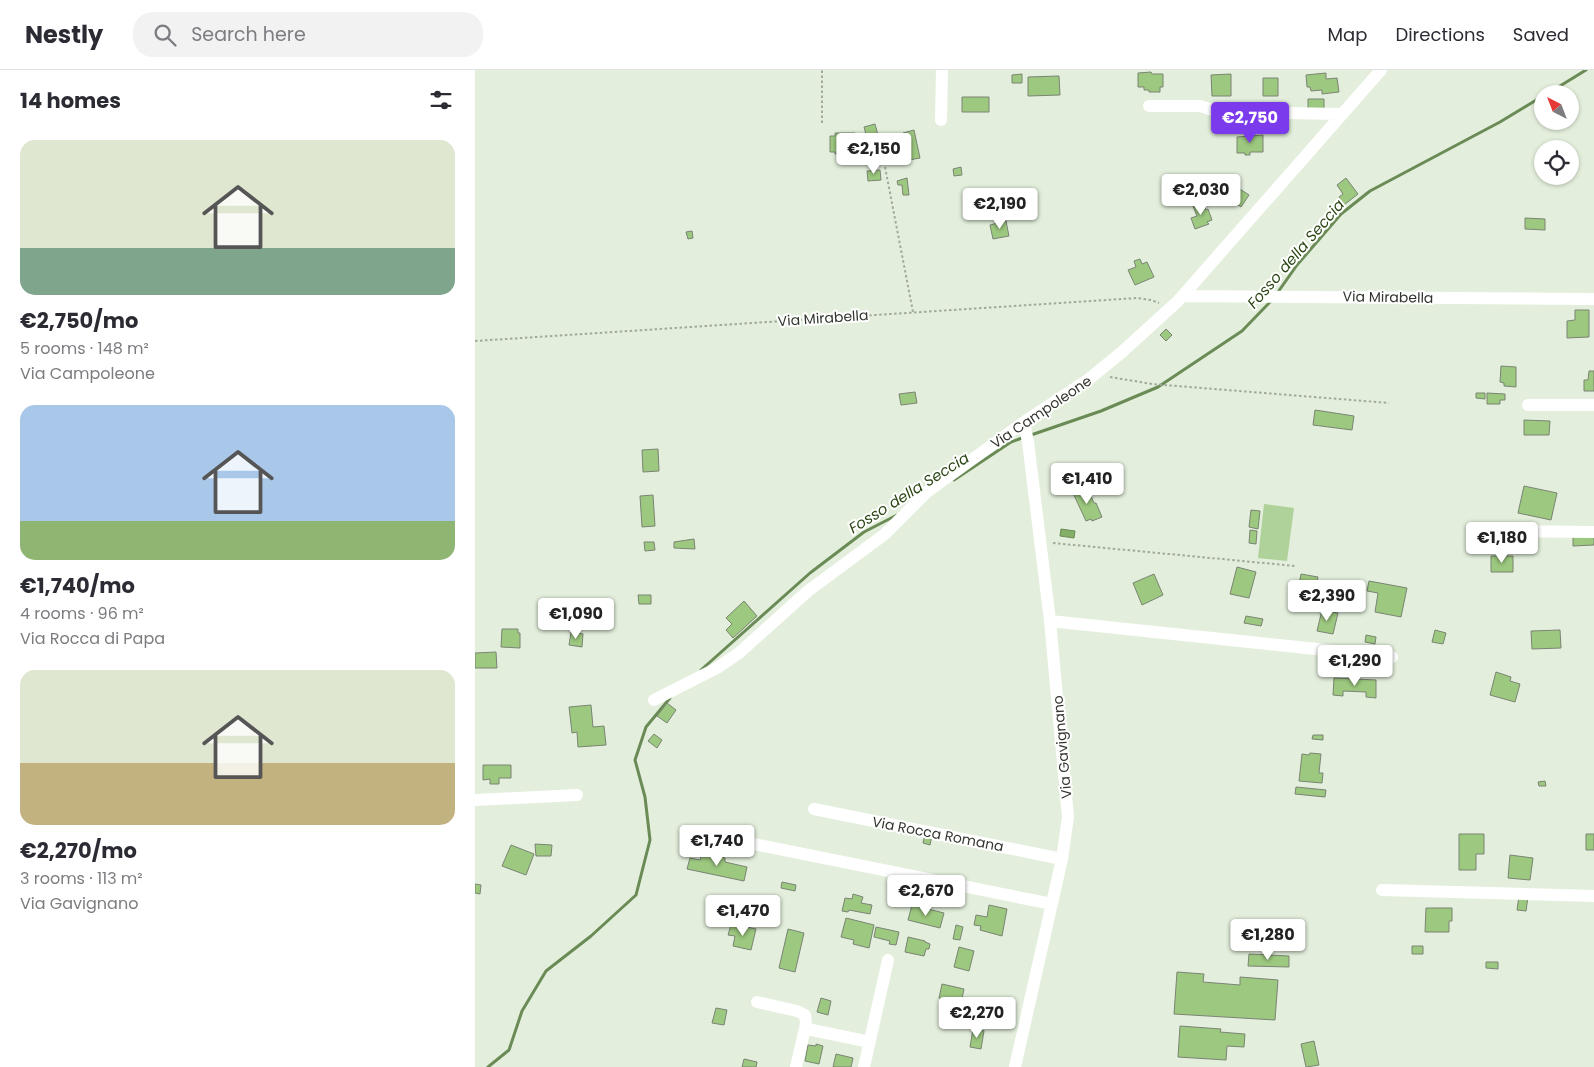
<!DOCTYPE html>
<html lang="en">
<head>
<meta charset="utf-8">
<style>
  :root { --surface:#fff; --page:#f2f2f3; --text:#2b2b33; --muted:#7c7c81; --line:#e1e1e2; --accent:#7c3aed }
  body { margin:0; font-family:Poppins,sans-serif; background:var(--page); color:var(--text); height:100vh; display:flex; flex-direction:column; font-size:19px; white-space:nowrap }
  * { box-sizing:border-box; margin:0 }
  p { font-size:16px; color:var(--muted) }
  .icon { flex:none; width:28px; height:28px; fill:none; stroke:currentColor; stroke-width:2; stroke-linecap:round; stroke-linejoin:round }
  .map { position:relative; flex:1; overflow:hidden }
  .side { display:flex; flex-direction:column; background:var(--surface); width:475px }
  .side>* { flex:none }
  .needle { width:32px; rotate:318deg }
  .controls { position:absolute; left:1059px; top:15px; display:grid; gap:10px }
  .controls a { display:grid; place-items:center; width:45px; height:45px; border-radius:50%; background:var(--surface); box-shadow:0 1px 4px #0004; font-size:25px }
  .price { position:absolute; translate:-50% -42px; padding:0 11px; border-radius:5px; background:#fff; color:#222; font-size:16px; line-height:32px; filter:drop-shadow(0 1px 2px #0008) }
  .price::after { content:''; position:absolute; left:50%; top:30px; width:15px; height:11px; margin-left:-8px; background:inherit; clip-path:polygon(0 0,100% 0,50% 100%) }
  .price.active { background:var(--accent); color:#fff }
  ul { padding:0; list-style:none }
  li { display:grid; align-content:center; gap:10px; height:265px; padding:0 20px }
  li span { display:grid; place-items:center; height:155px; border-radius:15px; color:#555 }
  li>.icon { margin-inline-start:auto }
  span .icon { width:90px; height:90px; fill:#fffc; stroke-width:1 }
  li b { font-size:21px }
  h2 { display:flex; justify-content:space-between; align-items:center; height:60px; padding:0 20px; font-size:21px }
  header { display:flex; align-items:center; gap:30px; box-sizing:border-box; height:70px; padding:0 25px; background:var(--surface); border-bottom:1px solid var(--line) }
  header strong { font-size:24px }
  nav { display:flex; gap:28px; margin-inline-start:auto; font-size:18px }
  .search { width:350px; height:45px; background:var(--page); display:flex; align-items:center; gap:12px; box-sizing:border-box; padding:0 18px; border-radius:20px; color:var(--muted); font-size:19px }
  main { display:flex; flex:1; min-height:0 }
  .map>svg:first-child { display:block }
</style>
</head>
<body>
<header>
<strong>Nestly</strong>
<div class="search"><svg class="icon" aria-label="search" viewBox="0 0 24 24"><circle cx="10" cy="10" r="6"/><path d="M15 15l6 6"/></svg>Search here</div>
<nav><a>Map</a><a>Directions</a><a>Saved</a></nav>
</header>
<main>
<section class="side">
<h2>14 homes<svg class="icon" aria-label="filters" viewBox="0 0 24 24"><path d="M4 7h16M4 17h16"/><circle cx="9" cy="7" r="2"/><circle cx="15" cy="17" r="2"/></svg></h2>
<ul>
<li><span style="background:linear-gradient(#dfe7d0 70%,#7fa58c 0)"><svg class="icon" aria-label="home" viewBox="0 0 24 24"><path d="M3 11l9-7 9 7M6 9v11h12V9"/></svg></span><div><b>€2,750/mo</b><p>5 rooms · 148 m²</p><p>Via Campoleone</p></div></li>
<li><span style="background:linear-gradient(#a9c7e8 75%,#8fb573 0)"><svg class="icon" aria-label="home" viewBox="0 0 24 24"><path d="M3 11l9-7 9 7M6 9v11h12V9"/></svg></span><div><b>€1,740/mo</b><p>4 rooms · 96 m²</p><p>Via Rocca di Papa</p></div></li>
<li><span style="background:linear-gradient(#dfe7d0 60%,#c2b280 0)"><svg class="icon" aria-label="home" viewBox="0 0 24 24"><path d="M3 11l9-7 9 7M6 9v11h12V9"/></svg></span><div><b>€2,270/mo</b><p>3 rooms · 113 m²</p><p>Via Gavignano</p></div></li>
</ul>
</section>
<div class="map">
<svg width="1119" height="997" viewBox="0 0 1119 997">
  <rect width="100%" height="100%" fill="#e3efdc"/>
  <path fill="#afd19a" d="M789,434L819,438L812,491L783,488Z"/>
  <path fill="#84af67" stroke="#6b8b56" d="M586,459L600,461L599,468L585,466Z"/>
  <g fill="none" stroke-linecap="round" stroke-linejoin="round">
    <path stroke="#6b8b56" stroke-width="3" d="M1072,24L1111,0
      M803,222L822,195L866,144L895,121L1025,52L1068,26
      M556,365L626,341L683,317L767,261L796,231
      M479,410L536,372L550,367
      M226,600L335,503L389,462L422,445
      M13,997L34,980L47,941L71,901L116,866L161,825L175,770L170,727L160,690L171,657L195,628"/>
  </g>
  <path fill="#9dc87f" stroke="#7a8474" d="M676,2L677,4H688V17H685V22H674V20H669V17H663V3Z
    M851,3V9L862,8L864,22L847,24V20L836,21L835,17H832L831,5Z
    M547,4V13H537V5Z
    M756,4V26H737L736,5Z
    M584,6L585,25L553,26V7Z
    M788,8H803V26H788Z
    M487,27H514V42H487Z
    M833,29H849V41H833Z
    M400,54L404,69L393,72L389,57Z
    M439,60L445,88L434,90L433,84L423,86L419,68L429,66L428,63Z
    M360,63H380L381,84H360V82H355V66H360Z
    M788,65V82H775V85H770V83H762V67Z
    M486,97L487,105L479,106L478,99Z
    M405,100L406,110L393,111L392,101Z
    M432,108L434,125H428L427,115H423L422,111Z
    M871,108L883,124L869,135L864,127L868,124L862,115Z
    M751,110L774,125L766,137L743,122Z
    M728,132L731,140L733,139L737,150L732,152L734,154L720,159L716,148L722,146L718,136Z
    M1050,148L1070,149V160L1050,159Z
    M531,151L534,166L518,169L515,155Z
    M217,161L218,168L213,169L211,162Z
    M665,189L667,194L672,192L679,207L660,215L653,200L661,197L659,191Z
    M1100,240H1114V267L1092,268V251L1100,250Z
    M691,259L697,265L691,271L685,265Z
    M1026,296L1041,297V317L1029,316V313L1025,312Z
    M1114,301H1119V321H1109V310H1113Z
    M440,322L442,333L426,335L424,324Z
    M1001,323H1010V329L1001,328Z
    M1012,323L1030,324V330H1025V334H1012Z
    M840,340L879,346L877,360L838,355Z
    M1049,350L1075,351L1074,365H1049Z
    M183,379L184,401L168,402L167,380Z
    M1049,416L1082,423L1076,450L1043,443Z
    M612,417L619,433H621L627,447L617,451L616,449L611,451L598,423Z
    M178,425L180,456L167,457L165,426Z
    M776,440L785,441L783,459L774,457Z
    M775,460L782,461L781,474L774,473Z
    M1098,464H1119V475L1098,476Z
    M219,469L220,479L199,478V472Z
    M169,472H179L180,480L170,481Z
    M1016,486H1038V502H1016Z
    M762,497L781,502L774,528L755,524Z
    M679,504L688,525L667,535L658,513Z
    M826,504L843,507L838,533H840L839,541L815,537L817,529L821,530Z
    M894,511L932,518L926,547L900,542L903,523L892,521Z
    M163,525H176V534H164Z
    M269,531L282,546L258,568L251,560L257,554L251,548Z
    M847,540L863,543L858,564L842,561Z
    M771,546L788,549L786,556L769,553Z
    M27,559H43V563H45V578L26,577Z
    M960,560L971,563L968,574L957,572Z
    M1085,560L1086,578L1057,579L1056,561Z
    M96,562L108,564L107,577L94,575Z
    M891,565L901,567L900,574L890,572Z
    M21,582L22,598H0V583Z
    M1021,602L1036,607L1035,611L1045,614L1040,632L1015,625Z
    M859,608L901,610V628L891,627V622L868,621V626L858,625Z
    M192,633L201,640L192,653L182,646Z
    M116,635L118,657L129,656L131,675L103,677L102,662L97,663L94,637Z
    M179,664L187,670L182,678L173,671Z
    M838,665H848V670L837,669Z
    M835,683L846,684L844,703H848L847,713L824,711L827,684L834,685Z
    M8,695H36V708H24V714H15V709L8,710Z
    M1070,711L1071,716H1064L1063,712Z
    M821,717L851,720L850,727L820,724Z
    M450,764L457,765L455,775L448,773Z
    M984,764H1009V784H1001V800H984Z
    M1111,764H1119V780H1111Z
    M60,774L77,775L76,786H61Z
    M36,775L59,784L51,805L27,796Z
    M227,783L250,788V792L272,797L269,811L212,799L215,788L225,790Z
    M1035,785L1058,788L1055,810L1033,808Z
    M307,812L321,815L320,821L306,818Z
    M0,814L6,815L5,824L0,823Z
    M451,816L459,818L456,829L449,827Z
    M378,824L388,827L386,833L397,835L395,844L374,840L373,842L367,841L370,828L377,829Z
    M1044,826L1053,827L1051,841L1042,840Z
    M437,835L469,843L465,858L433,850Z
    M514,835L532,839L527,866L505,860L506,856L499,855L501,845L512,847Z
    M951,838H977V851H974V862H950Z
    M371,848L399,855L394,878L378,874L379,870L366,867Z
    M256,855L262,857L263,855L281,859L276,880L258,876L260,866L253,865Z
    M481,855L488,857L485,870L478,869Z
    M401,857L424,862L421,875L414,874L415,871L399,867Z
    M313,859L329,863L320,902L304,898Z
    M433,867L450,871V872L455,874L454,879H451L449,886L430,882Z
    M937,876H948V884H937Z
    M484,877L499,881L494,901L479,897Z
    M774,884L814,886V897L773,896Z
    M1011,892H1023V899L1011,898Z
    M702,902L729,904L728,912L765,915V907L803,910L800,950L699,944Z
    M467,914L489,919L486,933L464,928Z
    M346,928L356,931L353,945L342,942Z
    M241,938L252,940L249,955L237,953Z
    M705,956L746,959L745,962L770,964L769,977L752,976L751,990L703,987Z
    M498,959L509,961L506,979L495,977Z
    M839,971L844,995L831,997L826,974Z
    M341,974L348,976L344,994L330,991L333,975L341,976Z
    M361,984L378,988L376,997H358Z
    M269,989L282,992L281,997H267Z"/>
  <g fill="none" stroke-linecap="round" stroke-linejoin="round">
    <path stroke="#a0a99b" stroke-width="2" stroke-dasharray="2.5 2.5" stroke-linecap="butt" d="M347,53V0
      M410,97L438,242
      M0,271L662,228L676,230L684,233
      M635,307L677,314L914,333
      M578,473L820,496"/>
    <path stroke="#fff" stroke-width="12" d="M674,36H725L744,42L867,44
      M466,50L467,0
      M707,226L1119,229
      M1053,335H1119
      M1014,461L1119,462
      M575,551L917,587
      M179,630L242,598L264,583L333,521L410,464L452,422L549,352L614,309L647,282L703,231L906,0
      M0,730L102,725
      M339,739L587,789
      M249,768L577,834
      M907,820L1119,826
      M282,932L322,941L330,945L331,954L321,997
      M337,960L395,972
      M389,997L413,890
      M540,997L587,789L593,747L575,551L553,372L549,352"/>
  </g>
  <g text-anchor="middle" stroke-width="4" stroke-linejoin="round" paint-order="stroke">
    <g font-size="14" fill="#32362f" stroke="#fff">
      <text transform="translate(913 227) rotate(1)" y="5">Via Mirabella</text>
      <text transform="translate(348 248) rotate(-4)" y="5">Via Mirabella</text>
      <text transform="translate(566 342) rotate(-34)" y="5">Via Campoleone</text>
      <text transform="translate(587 677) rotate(-95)" y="5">Via Gavignano</text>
      <text transform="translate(463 764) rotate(11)" y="5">Via Rocca Romana</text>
    </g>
    <g font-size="15" font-style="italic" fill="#2b4613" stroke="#fff">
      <text transform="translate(821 184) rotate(-49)" y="5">Fosso della Seccia</text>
      <text transform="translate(434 423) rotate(-32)" y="5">Fosso della Seccia</text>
    </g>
  </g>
</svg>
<div class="controls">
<a><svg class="needle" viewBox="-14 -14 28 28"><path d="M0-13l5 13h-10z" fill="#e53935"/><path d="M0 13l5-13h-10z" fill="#7c7c81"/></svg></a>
<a><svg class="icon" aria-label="locate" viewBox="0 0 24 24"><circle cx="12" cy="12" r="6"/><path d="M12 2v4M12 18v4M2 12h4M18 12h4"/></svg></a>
</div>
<b class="price active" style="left:775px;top:74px">€2,750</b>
<b class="price" style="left:399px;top:105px">€2,150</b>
<b class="price" style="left:726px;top:146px">€2,030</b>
<b class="price" style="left:525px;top:160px">€2,190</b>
<b class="price" style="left:612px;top:435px">€1,410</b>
<b class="price" style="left:1027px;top:494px">€1,180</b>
<b class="price" style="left:852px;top:552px">€2,390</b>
<b class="price" style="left:101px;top:570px">€1,090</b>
<b class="price" style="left:880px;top:617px">€1,290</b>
<b class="price" style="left:242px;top:797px">€1,740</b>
<b class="price" style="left:451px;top:847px">€2,670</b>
<b class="price" style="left:268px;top:867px">€1,470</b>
<b class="price" style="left:793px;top:891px">€1,280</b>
<b class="price" style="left:502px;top:969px">€2,270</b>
</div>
</main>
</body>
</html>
